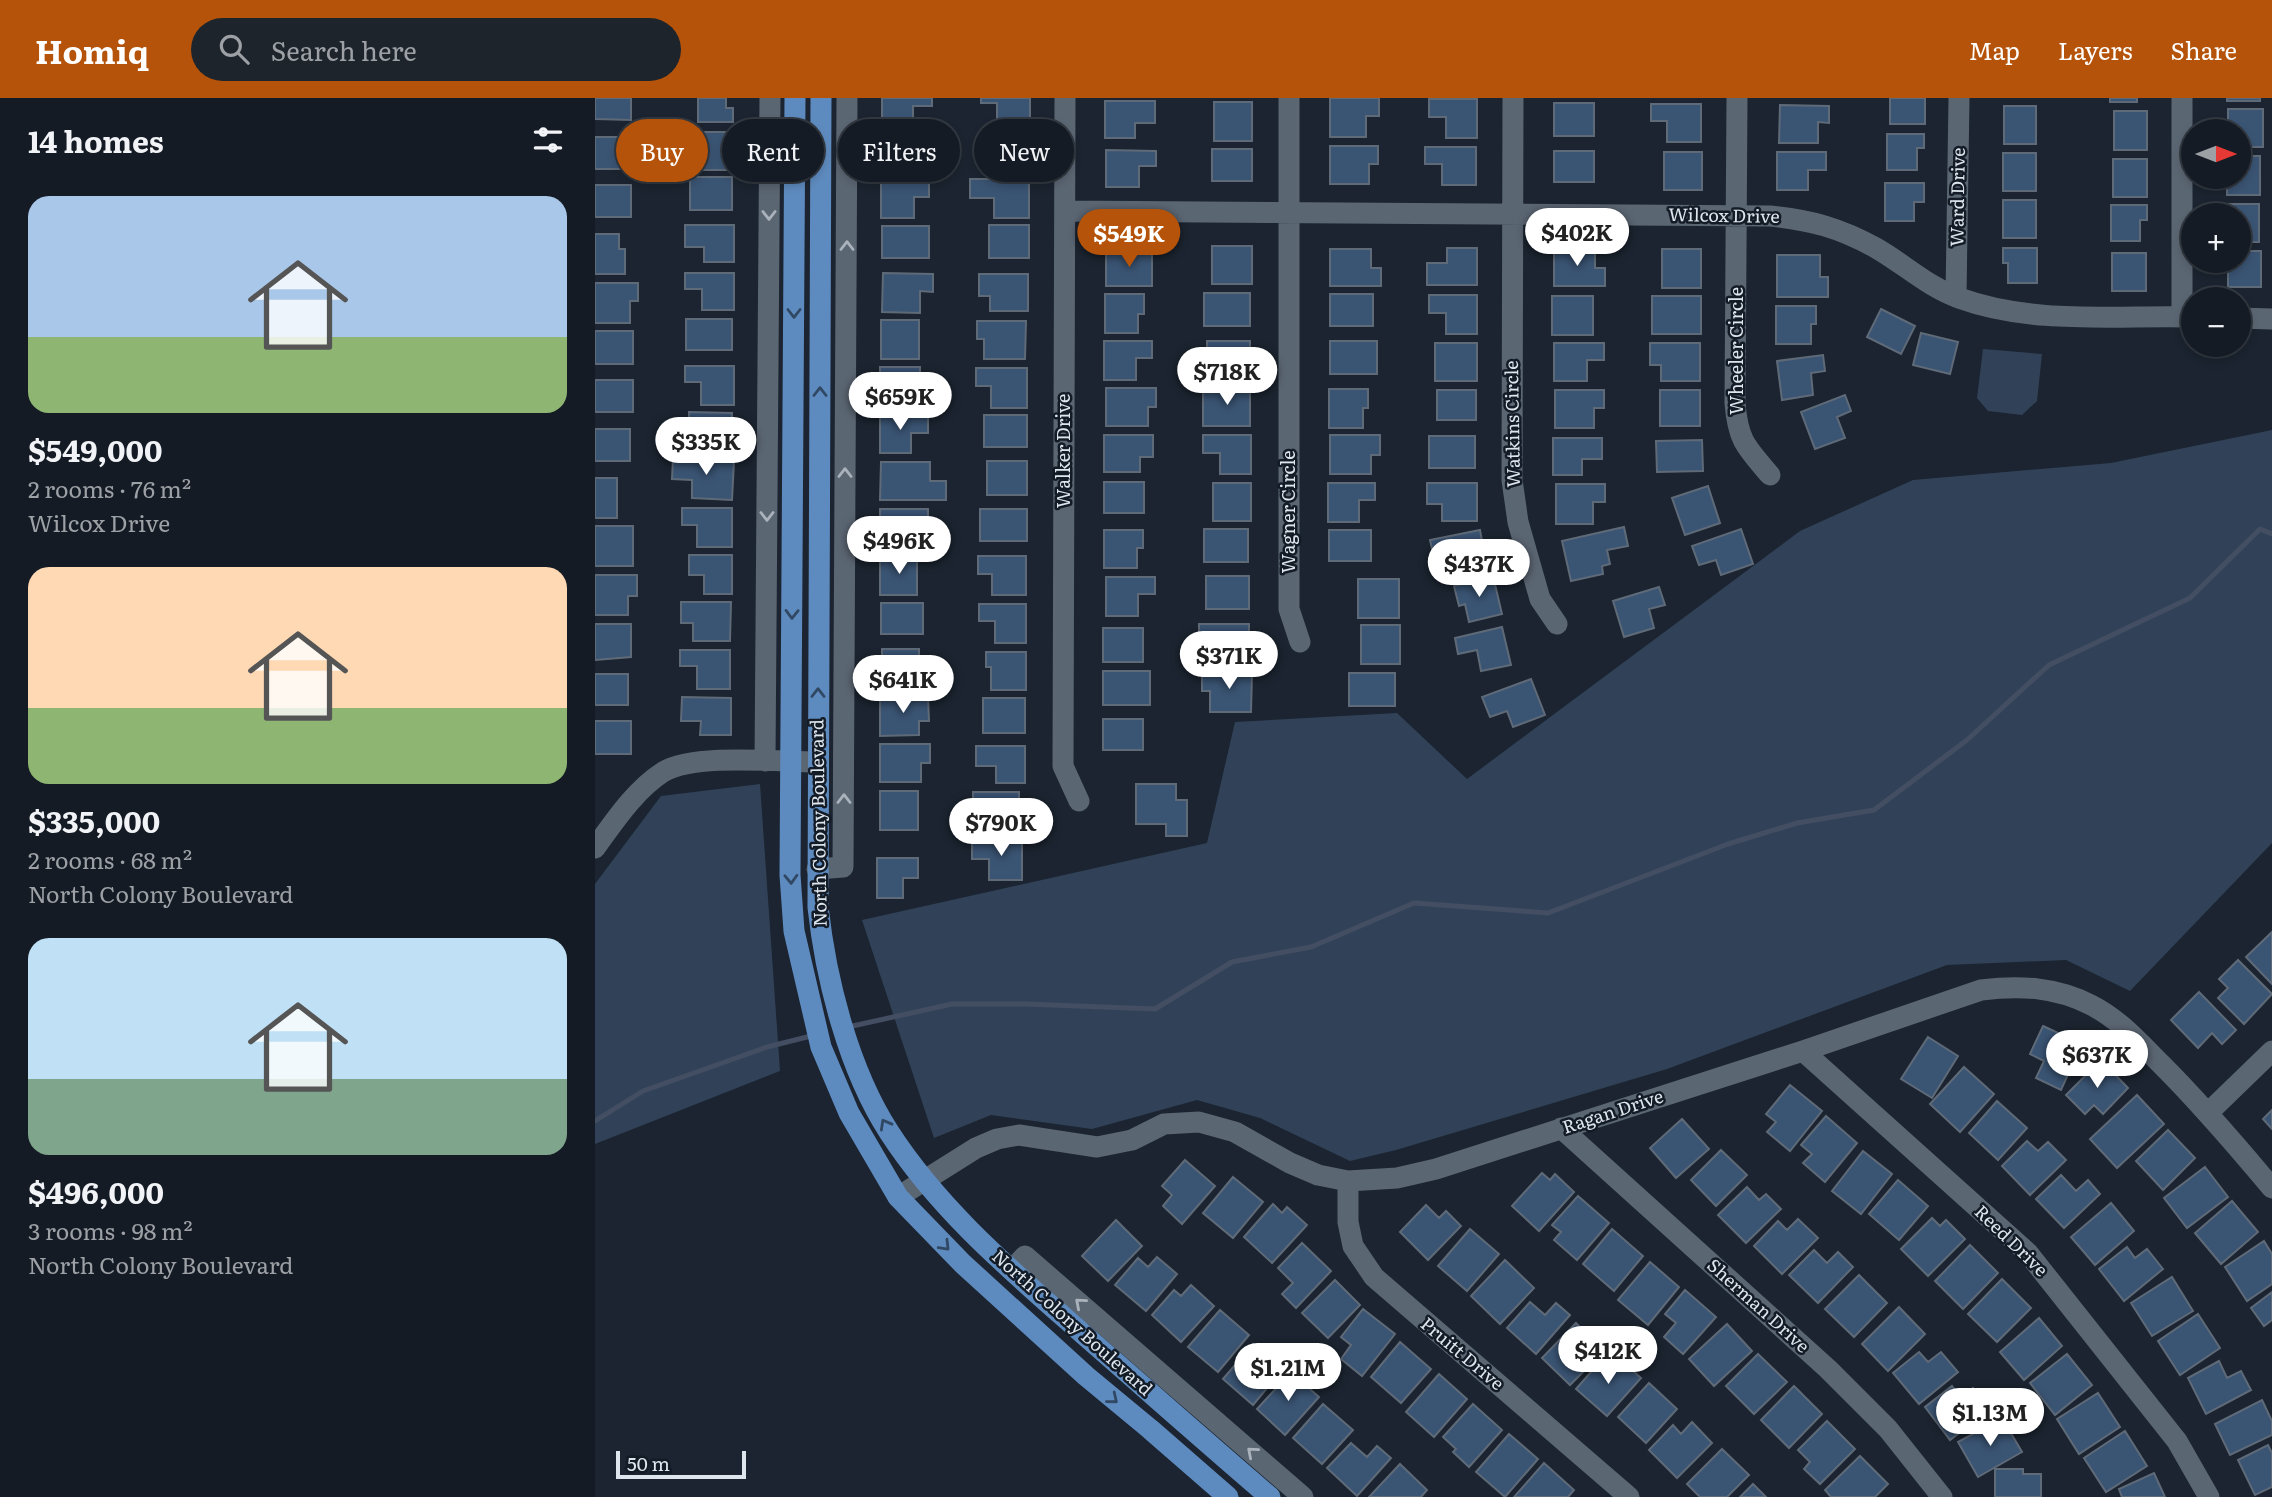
<!DOCTYPE html>
<html lang="en">
<head>
<meta charset="utf-8">
<style>
  :root { --surface:#141b24; --page:#1d242c; --text:#f1f3f6; --muted:#9da1a6; --line:#333941; --accent:#b45309 }
  body { margin:0; font-family:Literata,serif; background:var(--page); color:var(--text); height:100vh; display:flex; flex-direction:column; font-size:26px; white-space:nowrap }
  * { box-sizing:border-box; margin:0 }
  p { font-size:23px; color:var(--muted) }
  .icon { flex:none; width:38px; height:38px; fill:none; stroke:currentColor; stroke-width:2; stroke-linecap:round; stroke-linejoin:round }
  .map { position:relative; flex:1; overflow:hidden }
  .drawer { display:flex; flex-direction:column; background:var(--surface); width:595px }
  .drawer>* { flex:none }
  .guide { position:absolute; left:21px; top:21px; width:665px; height:63px; display:flex; gap:14px }
  .needle { width:46px; rotate:90deg }
  .buttons { position:absolute; left:1586px; top:21px; display:grid; gap:14px }
  .buttons a { display:grid; place-items:center; width:70px; height:70px; border-radius:50%; background:var(--surface); box-shadow:0 4px 10px #0003,0 0 0 2px var(--line); font-size:35px }
  .scale { position:absolute; left:21px; bottom:18px; width:130px; box-sizing:border-box; padding-left:7px; border:4px solid #dee5ed; border-top:0; font-size:19px; line-height:24px; white-space:nowrap; color:#dee5ed; -webkit-text-stroke:5px #121b26; paint-order:stroke }
  .price { position:absolute; translate:-50% -60px; padding:0 16px; border-radius:24px; background:#fff; color:#222; font-size:23px; line-height:46px; filter:drop-shadow(0 2px 4px #0008) }
  .price::after { content:''; position:absolute; left:50%; top:42px; width:21px; height:16px; margin-left:-10px; background:inherit; clip-path:polygon(0 0,100% 0,50% 100%) }
  .price.on { background:var(--accent); color:#fff }
  ul { padding:0; list-style:none }
  li { display:grid; align-content:center; gap:14px; height:371px; padding:0 28px }
  li span { display:grid; place-items:center; height:217px; border-radius:21px; color:#555 }
  li>.icon { margin-inline-start:auto }
  span .icon { width:126px; height:126px; fill:#fffc; stroke-width:1 }
  li b { font-size:30px }
  h2 { display:flex; justify-content:space-between; align-items:center; height:84px; padding:0 28px; font-size:30px }
  .chip { padding:0 24px; border-radius:32px; background:var(--surface); box-shadow:0 4px 10px #0003,0 0 0 2px var(--line); font-size:24px; line-height:63px }
  .chip.on { background:var(--accent); color:#fff }
  header { display:flex; align-items:center; gap:42px; box-sizing:border-box; height:98px; padding:0 35px; background:var(--accent); color:#fff }
  header strong { font-size:33px }
  nav { display:flex; gap:38px; margin-inline-start:auto; font-size:24px }
  .search { width:490px; height:63px; background:var(--page); display:flex; align-items:center; gap:18px; box-sizing:border-box; padding:0 24px; border-radius:38px; color:var(--muted); font-size:26px }
  main { display:flex; flex:1; min-height:0 }
  .map>svg:first-child { display:block }
</style>
</head>
<body>
<header>
<strong>Homiq</strong>
<div class="search"><svg class="icon" aria-label="search" viewBox="0 0 24 24"><circle cx="10" cy="10" r="6"/><path d="M15 15l6 6"/></svg>Search here</div>
<nav><a>Map</a><a>Layers</a><a>Share</a></nav>
</header>
<main>
<section class="drawer">
<h2>14 homes<svg class="icon" aria-label="filters" viewBox="0 0 24 24"><path d="M4 7h16M4 17h16"/><circle cx="9" cy="7" r="2"/><circle cx="15" cy="17" r="2"/></svg></h2>
<ul>
<li><span style="background:linear-gradient(#a9c7e8 65%,#8fb573 0)"><svg class="icon" aria-label="home" viewBox="0 0 24 24"><path d="M3 11l9-7 9 7M6 9v11h12V9"/></svg></span><div><b>$549,000</b><p>2 rooms · 76 m²</p><p>Wilcox Drive</p></div></li>
<li><span style="background:linear-gradient(#ffd9b3 65%,#8fb573 0)"><svg class="icon" aria-label="home" viewBox="0 0 24 24"><path d="M3 11l9-7 9 7M6 9v11h12V9"/></svg></span><div><b>$335,000</b><p>2 rooms · 68 m²</p><p>North Colony Boulevard</p></div></li>
<li><span style="background:linear-gradient(#bfe0f5 65%,#7fa58c 0)"><svg class="icon" aria-label="home" viewBox="0 0 24 24"><path d="M3 11l9-7 9 7M6 9v11h12V9"/></svg></span><div><b>$496,000</b><p>3 rooms · 98 m²</p><p>North Colony Boulevard</p></div></li>
</ul>
</section>
<div class="map">
<svg width="1677" height="1399" viewBox="0 0 1677 1399">
  <rect width="100%" height="100%" fill="#1b2430"/>
  <path fill="#314258" d="M1388,251L1447,256L1442,303L1427,317L1393,313L1382,300Z
    M1677,332V745L1535,893L1471,862L1352,867L1072,971L801,1052L755,1063L665,1020L602,1002L497,1031L396,1017L339,1040L267,822L612,745L640,624L802,615L872,681L1205,433L1318,382L1516,365Z
    M165,686L185,973L0,1046V786L66,698Z"/>
  <g fill="none" stroke-linecap="round" stroke-linejoin="round">
    <path stroke="#434e63" stroke-width="5" d="M253,929L357,906H431L560,911L637,864L716,849L819,805L953,815L1133,746L1202,725L1279,712L1372,642L1454,567L1595,500L1665,431L1677,436
      M0,1023L48,993L172,949L220,937"/>
  </g>
  <path fill="#3a5473" stroke="#5f6a78" stroke-width="2" d="M0,0H36V22L0,21Z
    M103,0H131V10H138V24H103Z
    M287,0H337V8H318V24H287Z
    M386,0H435V25H402V5H386Z
    M735,0H784V18H771V39H735Z
    M1295,0H1330V26H1295Z
    M1515,0H1542V4H1515Z
    M1632,0H1665V3H1632Z
    M834,1H882V40H851V19H834Z
    M510,3H560V25H540V40H510Z
    M619,4H657V43H619Z
    M959,5H999V38H959Z
    M1056,6H1106V44H1072V23H1056Z
    M1185,7L1234,8V25L1223,24V45H1184Z
    M1409,8H1441V46H1409Z
    M1633,11H1668V49H1643V33H1633Z
    M1519,13H1552V52H1519Z
    M286,33H333V54H316V73H286Z
    M105,34H138V72H105Z
    M390,34H433V66H390Z
    M1292,36H1329V50H1322V72H1292Z
    M0,39H39V71H0Z
    M735,48H783V66H774V86H735Z
    M830,49H881V87H847V66H830Z
    M617,51H657V83H617Z
    M511,52L561,53V68H544V89H511Z
    M959,53H999V84H959Z
    M1069,54H1107V92H1069Z
    M1182,54H1231V72H1213V92H1182Z
    M1408,55H1441V93H1408Z
    M1643,58H1665V97H1632V79H1643Z
    M1518,61H1552V99H1518Z
    M95,79H137V112H95Z
    M286,81H334V99H319V120H286Z
    M375,81H434V120H399V100H375Z
    M1290,85H1329V104H1319V123H1290Z
    M0,87H36V119H0Z
    M1408,102H1441V140H1408Z
    M1631,106H1664V144H1643V117H1631Z
    M1516,107H1552V122H1545V143H1516Z
    M90,127H139V164H109V149H90Z
    M394,127H434V160H394Z
    M287,128H334V160H287Z
    M0,136H24V151H30V176H0Z
    M617,148H657V186H617Z
    M852,150H882V187H832V165H852Z
    M959,150H1000V170H1010V188H959Z
    M1408,150H1442V185H1413V165H1408Z
    M735,151H776V170H786V188H735Z
    M1067,151H1106V190H1067Z
    M1643,153H1666V189H1633V163H1643Z
    M511,154H557V188H511Z
    M1517,155H1551V193H1517Z
    M1182,157H1225V179H1233V199H1182Z
    M90,175H139V212H107V191H90Z
    M288,175L338,176V194L325,193V215L287,214Z
    M384,176H433V213H395V198H384Z
    M0,185H43V203H35V225H0Z
    M609,195H655V228H609Z
    M510,196H549V216H543V235H510Z
    M735,196H778V228H735Z
    M834,197H882V236H851V215H834Z
    M957,198H998V237H957Z
    M1057,198H1106V236H1057Z
    M1181,208H1221V226H1216V246H1181Z
    M1286,211L1320,228L1306,256L1272,239Z
    M91,221H137V252H91Z
    M286,222H324V261H286Z
    M382,223H431L430,261H389V241H382Z
    M0,233H38V266H0Z
    M1326,235L1363,244L1355,276L1318,267Z
    M509,243H557V260H541V282H509Z
    M612,243H655V275H612Z
    M735,243H782V276H735Z
    M840,245H882V283H840Z
    M959,245H1009V262H992V283H959Z
    M1055,245H1105V283H1066V267H1055Z
    M1228,257L1230,273L1216,275L1218,297L1187,302L1182,263Z
    M90,268H139V307H106V284H90Z
    M285,269H325V302H285Z
    M381,270H432V310H396V288H381Z
    M0,282H38V314H0Z
    M511,290H561V309H553V328H511Z
    M608,290H655V328H608Z
    M734,291H773V310H768V330H734Z
    M842,292H881V322H842Z
    M960,292H1009V310H999V330H960Z
    M1065,292H1105V328H1065Z
    M1250,297L1256,313L1242,319L1250,340L1220,351L1206,314Z
    M94,314L137,315V348H94Z
    M285,317H333V335H316V355H285Z
    M389,317H432V349H389Z
    M0,331H35V363H0Z
    M509,337H558V359H545V374H509Z
    M608,337H656V376H625V355H608Z
    M735,337H785V357H776V376H735Z
    M834,338H880V370H834Z
    M958,340H1007V361H987V377H958Z
    M1107,342L1108,373L1062,374L1061,343Z
    M78,360L139,363L137,402L97,400V382L77,381Z
    M392,363H432V397H392Z
    M286,364H335V383H351V402H285Z
    M0,380H22V420H0Z
    M509,384H549V415H509Z
    M618,385H656V423H618Z
    M733,385H780V402H764V424H733Z
    M832,385H882V423H847V406H832Z
    M961,386H1010V404H998V426H961Z
    M1113,388L1125,425L1090,437L1077,400Z
    M87,410H137V449H102V427H87Z
    M285,411H333V440H318V450H285Z
    M385,411H432V443H385Z
    M0,428H38V468H0Z
    M1029,429L1033,448L1012,452L1015,466L1007,468L1008,476L976,483L967,443Z
    M609,431H653V464H609Z
    M1146,431L1158,466L1126,477L1121,462L1104,467L1097,448Z
    M509,432H548V450H542V470H509Z
    M734,432H776V463H734Z
    M885,432L892,470L858,476L854,456L839,459L835,442Z
    M94,457H137V496H109V477H94Z
    M285,458H322V497H285Z
    M383,458H431V497H397V476H383Z
    M0,477H42V498H33V517H0Z
    M611,478H654V511H611Z
    M898,478L907,516L874,524L870,506L864,508L859,488Z
    M511,479H560V496H543V518H511Z
    M763,481H804V520H763Z
    M1064,489L1070,507L1054,511L1059,530L1029,539L1018,503Z
    M86,504H136L135,543H98V525H86Z
    M286,505H328V536H286Z
    M384,506H431V545H400V523H384Z
    M0,526H36V559L0,562Z
    M604,526H654V564H625V548H604Z
    M766,527H805V566H766Z
    M907,529L916,567L886,573L882,552L863,556L860,540Z
    M508,530H548V564H508Z
    M287,551H324V582H287Z
    M85,552H135V591H102V568H85Z
    M391,554H431V592H396V569H391Z
    M508,573H555V607H508Z
    M607,574L657,575L656,614H615V593H607Z
    M754,575H800V608H754Z
    M0,576H33V607H0Z
    M936,581L950,617L918,629L912,613L895,619L887,599Z
    M333,598L334,623H324V637L285,638V599Z
    M87,599L136,600V637H105L106,623H86Z
    M388,600H430V635H388Z
    M508,621H548V652H508Z
    M0,623H36V656H0Z
    M285,646H335V665H326V684H285Z
    M381,648H430V685H401V668H381Z
    M541,686H581V702H592V738H571V726H541Z
    M285,693H323V732H285Z
    M378,694H424V727H378Z
    M377,743H427V782H394V761H377Z
    M282,760H323V780H308V800H282Z
    M1677,834V886L1651,859Z
    M1643,862L1677,896L1649,926L1623,900L1633,890L1624,881Z
    M1604,894L1641,932L1627,946L1617,935L1603,950L1576,922Z
    M1448,928L1487,946L1466,992L1441,980L1449,963L1435,956Z
    M1333,939L1363,958L1337,1000L1306,981Z
    M1506,962L1533,990L1508,1016L1499,1007L1490,1016L1471,997Z
    M1369,969L1399,996L1365,1034L1335,1006Z
    M1195,987L1227,1013L1195,1053L1172,1034L1181,1024L1171,1016Z
    M1542,997L1569,1026L1522,1070L1495,1041Z
    M1402,1003L1432,1030L1403,1062L1374,1035Z
    M1677,1012V1031L1668,1021Z
    M1231,1018L1262,1045L1230,1084L1208,1065L1217,1056L1206,1047Z
    M1087,1021L1114,1051L1081,1080L1055,1050Z
    M1573,1032L1600,1060L1568,1092L1541,1063Z
    M1432,1043L1443,1053L1453,1044L1471,1062L1435,1097L1407,1068Z
    M1126,1052L1152,1077L1121,1108L1096,1082Z
    M1268,1053L1297,1076L1266,1116L1237,1093Z
    M590,1062L620,1088L587,1126L568,1108L577,1097L567,1088Z
    M1610,1069L1633,1099L1592,1130L1569,1100Z
    M947,1075L955,1082L960,1076L979,1094L944,1133L917,1108Z
    M1466,1077L1481,1093L1493,1082L1505,1096L1469,1130L1441,1101Z
    M638,1079L668,1104L638,1140L608,1115Z
    M1303,1082L1333,1108L1304,1142L1274,1116Z
    M1152,1089L1164,1102L1171,1096L1186,1111L1151,1145L1123,1117Z
    M983,1098L1014,1125L982,1162L959,1142L966,1134L957,1127Z
    M1637,1103L1663,1134L1626,1166L1600,1135Z
    M1516,1105L1539,1133L1500,1167L1476,1139Z
    M678,1106L687,1115L692,1109L712,1127L677,1165L649,1139Z
    M831,1107L844,1120L851,1113L866,1128L833,1162L805,1134Z
    M1337,1120L1345,1128L1351,1122L1370,1141L1333,1178L1306,1151Z
    M1203,1121L1223,1140L1187,1176L1159,1148L1183,1123L1192,1132Z
    M521,1122L547,1148L513,1183L487,1158Z
    M875,1131L904,1156L872,1193L843,1168Z
    M1017,1131L1048,1158L1019,1193L988,1166Z
    M1669,1143L1677,1156V1186L1652,1203L1630,1169Z
    M707,1145L736,1173L701,1210L687,1196L698,1185L683,1170Z
    M1375,1147L1403,1175L1368,1211L1340,1183Z
    M1532,1149L1540,1160L1552,1151L1568,1171L1529,1203L1504,1171Z
    M1219,1152L1232,1165L1243,1154L1258,1169L1223,1205L1194,1177Z
    M562,1159L582,1176L551,1213L520,1187L543,1160L553,1169Z
    M910,1162L939,1190L905,1226L876,1198Z
    M1055,1164L1084,1189L1053,1227L1023,1202Z
    M1264,1177L1292,1205L1259,1239L1230,1211Z
    M1577,1179L1598,1213L1557,1238L1536,1205Z
    M1407,1181L1436,1210L1402,1244L1373,1216Z
    M740,1182L765,1207L733,1240L707,1215Z
    M596,1187L619,1208L586,1244L557,1217L579,1192L586,1198Z
    M1090,1192L1121,1219L1088,1256L1069,1239L1081,1225L1070,1216Z
    M1677,1194V1222L1669,1228L1656,1210Z
    M935,1204L950,1217L961,1205L975,1217L941,1256L912,1230Z
    M1304,1209L1330,1236L1293,1273L1267,1246Z
    M768,1211L800,1236L767,1278L746,1261L756,1247L746,1239Z
    M625,1212L654,1237L623,1274L593,1249Z
    M1603,1216L1625,1250L1585,1277L1563,1243Z
    M1444,1220L1467,1248L1429,1282L1405,1254Z
    M981,1225L1009,1253L975,1287L947,1260Z
    M1132,1226L1157,1253L1119,1288L1094,1261Z
    M805,1244L836,1271L806,1305L776,1279Z
    M658,1246L688,1271L658,1307L628,1281Z
    M1324,1254L1333,1264L1346,1254L1363,1274L1324,1306L1298,1275Z
    M1163,1256L1192,1284L1159,1316L1131,1288Z
    M1472,1256L1497,1287L1460,1317L1435,1285Z
    M1026,1262L1046,1280L1012,1318L981,1291L1004,1265L1015,1274Z
    M1624,1263L1632,1280L1646,1273L1656,1292L1611,1316L1593,1280Z
    M696,1274L724,1299L690,1337L662,1311Z
    M844,1276L872,1301L839,1339L811,1314Z
    M1054,1285L1082,1311L1051,1345L1023,1319Z
    M1199,1288L1227,1316L1194,1350L1166,1322Z
    M1357,1288L1366,1300L1378,1290L1394,1312L1355,1342L1330,1309Z
    M1503,1295L1525,1329L1484,1356L1462,1321Z
    M1667,1302L1677,1323V1337L1635,1357L1620,1326Z
    M728,1306L758,1332L727,1366L698,1340Z
    M878,1306L907,1332L874,1369L858,1354L861,1351L848,1339Z
    M1232,1323L1260,1351L1225,1386L1209,1371L1215,1364L1203,1352Z
    M1097,1324L1117,1345L1082,1380L1054,1352L1078,1327L1086,1336Z
    M1400,1324L1403,1329L1410,1325L1427,1354L1383,1379L1363,1344Z
    M1530,1333L1552,1368L1511,1394L1489,1360Z
    M914,1336L943,1361L910,1399L881,1374Z
    M756,1345L772,1359L782,1348L796,1360L762,1398L732,1370Z
    M1673,1347L1677,1355V1389L1660,1397L1643,1362Z
    M1127,1351L1154,1377L1132,1399H1105L1092,1386Z
    M1265,1358L1293,1386L1280,1399H1236L1230,1392Z
    M949,1365L979,1392L973,1399H919Z
    M805,1366L832,1392L826,1399H774Z
    M1400,1371H1428V1376H1446V1399H1400Z
    M1559,1375L1570,1399H1527L1524,1391Z
    M1158,1386L1171,1399H1145Z"/>
  <g fill="none" stroke-linecap="round" stroke-linejoin="round">
    <path stroke="#5b6673" stroke-width="21" d="M470,0L468,668L484,703
      M694,0V511L705,544
      M918,0L917,382L923,424L945,501L962,526
      M1142,0L1140,305C1143,343 1151,349 1175,377
      M470,113L1175,118C1216,122 1245,130 1281,150C1309,166 1333,189 1364,200C1438,227 1521,217 1598,219
      M1361,199L1364,0
      M1587,219V0
      M1643,220L1677,221
      M170,663L175,0
      M0,750C19,724 40,692 68,674C100,655 184,664 222,664
      M222,771L248,769L252,0
      M1208,953L1433,1155L1582,1343L1614,1399
      M1614,1014L1677,953
      M966,1030L1233,1271L1293,1331L1347,1399
      M753,1083V1124L758,1148L779,1179L1034,1399
      M303,1099L381,1050L402,1041L424,1037L502,1049L537,1042L569,1026L604,1024L640,1034L695,1065L723,1077L753,1083L802,1080L841,1071L1208,953L1386,892C1425,887 1461,889 1496,907C1524,921 1544,944 1566,966C1605,1005 1641,1047 1677,1090
      M417,1172L430,1158L708,1399"/>
    <path stroke="#5e8bbf" stroke-width="21" d="M200,0L195,777L199,833L226,949L254,1015L303,1099L368,1166L491,1278L555,1331L633,1399
      M226,0L223,809C231,883 254,972 294,1034C345,1113 418,1174 488,1236C550,1290 612,1345 675,1399"/>
  </g>
  <defs><path id="oneway-chevron" d="M-2-3.5L2.5 0L-2 3.5" fill="none" stroke-width="1.6" stroke-linecap="round" stroke-linejoin="round" transform="scale(1.75)"/></defs>
  <g stroke="#aab2bc">
    <use href="#oneway-chevron" transform="translate(174 117) rotate(90)"/>
    <use href="#oneway-chevron" transform="translate(252 148) rotate(-90)"/>
    <use href="#oneway-chevron" transform="translate(250 375) rotate(-90)"/>
    <use href="#oneway-chevron" transform="translate(172 418) rotate(90)"/>
    <use href="#oneway-chevron" transform="translate(249 701) rotate(-90)"/>
    <use href="#oneway-chevron" transform="translate(485 1205) rotate(-139)"/>
    <use href="#oneway-chevron" transform="translate(657 1354) rotate(-139)"/>
  </g>
  <g stroke="#304863">
    <use href="#oneway-chevron" transform="translate(199 215) rotate(90)"/>
    <use href="#oneway-chevron" transform="translate(225 294) rotate(-90)"/>
    <use href="#oneway-chevron" transform="translate(197 516) rotate(91)"/>
    <use href="#oneway-chevron" transform="translate(223 595) rotate(-90)"/>
    <use href="#oneway-chevron" transform="translate(196 781) rotate(88)"/>
    <use href="#oneway-chevron" transform="translate(290 1026) rotate(-119)"/>
    <use href="#oneway-chevron" transform="translate(350 1148) rotate(46)"/>
    <use href="#oneway-chevron" transform="translate(518 1301) rotate(39)"/>
  </g>
  <g text-anchor="middle" stroke-width="5" stroke-linejoin="round" paint-order="stroke">
    <g font-size="18" fill="#dee5ed" stroke="#121b26">
      <text transform="translate(1363 99) rotate(-89)" y="6">Ward Drive</text>
      <text transform="translate(1129 118) rotate(1)" y="6">Wilcox Drive</text>
      <text transform="translate(1142 253) rotate(-90)" y="6">Wheeler Circle</text>
      <text transform="translate(918 326) rotate(-91)" y="6">Watkins Circle</text>
      <text transform="translate(469 353) rotate(-90)" y="6">Walker Drive</text>
      <text transform="translate(694 414) rotate(-90)" y="6">Wagner Circle</text>
      <text transform="translate(224 725) rotate(-91)" y="6">North Colony Boulevard</text>
      <text transform="translate(1018 1014) rotate(-18)" y="6">Ragan Drive</text>
      <text transform="translate(1416 1143) rotate(44)" y="6">Reed Drive</text>
      <text transform="translate(1163 1208) rotate(42)" y="6">Sherman Drive</text>
      <text transform="translate(477 1225) rotate(42)" y="6">North Colony Boulevard</text>
      <text transform="translate(867 1256) rotate(40)" y="6">Pruitt Drive</text>
    </g>
  </g>
</svg>
<div class="buttons">
<a><svg class="needle" viewBox="-14 -14 28 28"><path d="M0-13l5 13h-10z" fill="#e53935"/><path d="M0 13l5-13h-10z" fill="#9da1a6"/></svg></a>
<a>+</a>
<a>−</a>
</div>
<div class="scale">50 m</div>
<b class="price" style="left:982px;top:170px">$402K</b>
<b class="price on" style="left:534px;top:171px">$549K</b>
<b class="price" style="left:632px;top:309px">$718K</b>
<b class="price" style="left:305px;top:334px">$659K</b>
<b class="price" style="left:111px;top:379px">$335K</b>
<b class="price" style="left:304px;top:478px">$496K</b>
<b class="price" style="left:884px;top:501px">$437K</b>
<b class="price" style="left:634px;top:593px">$371K</b>
<b class="price" style="left:308px;top:617px">$641K</b>
<b class="price" style="left:406px;top:760px">$790K</b>
<b class="price" style="left:1502px;top:992px">$637K</b>
<b class="price" style="left:1013px;top:1288px">$412K</b>
<b class="price" style="left:693px;top:1305px">$1.21M</b>
<b class="price" style="left:1395px;top:1350px">$1.13M</b>
<div class="guide">
<a class="chip on">Buy</a>
<a class="chip">Rent</a>
<a class="chip">Filters</a>
<a class="chip">New</a>
</div>
</div>
</main>
</body>
</html>
